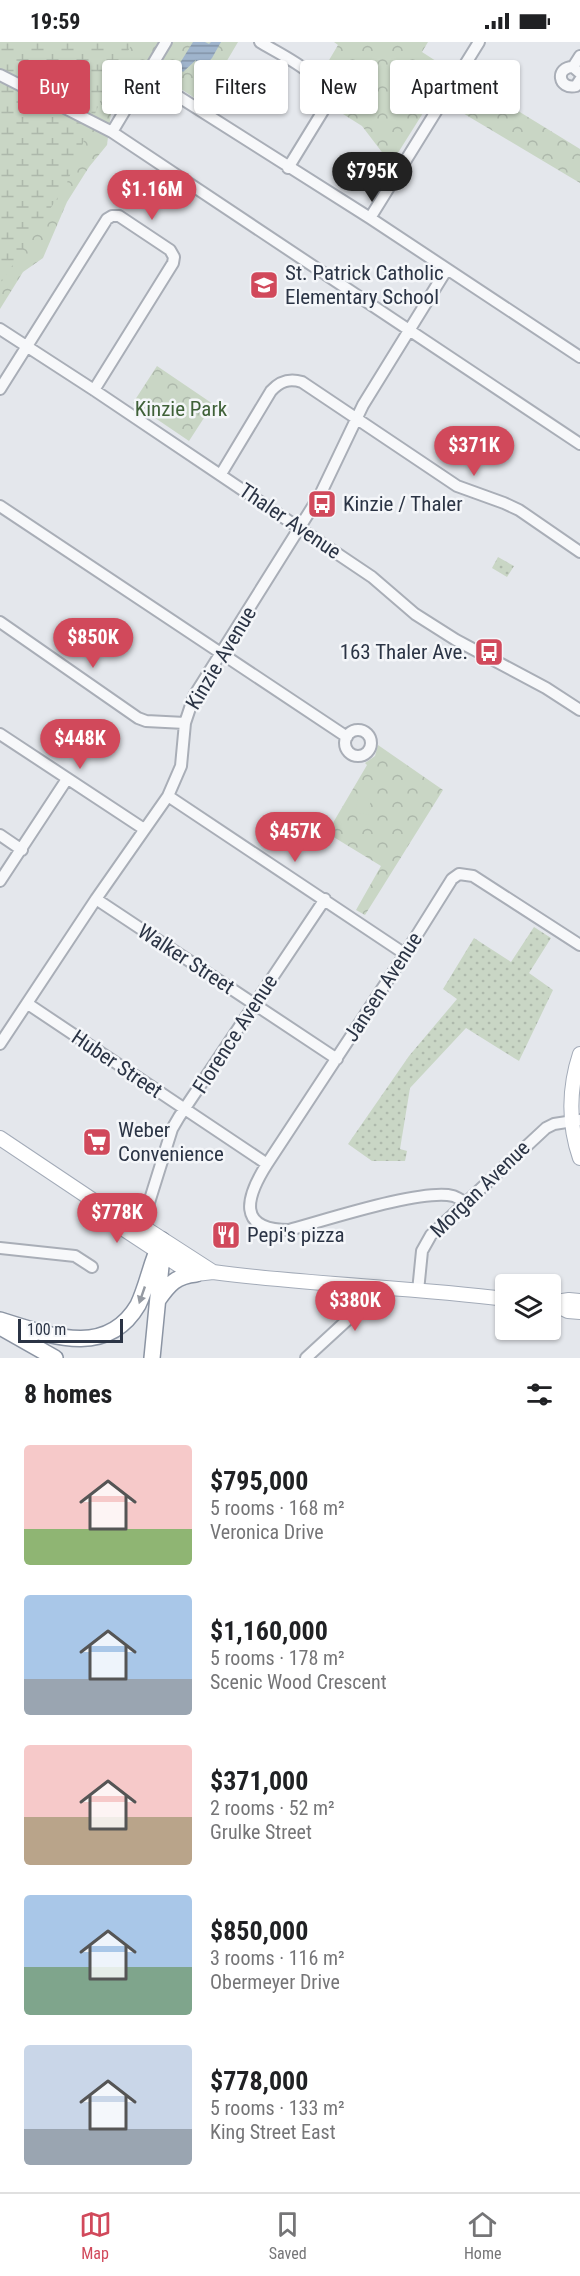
<!DOCTYPE html>
<html lang="en">
<head>
<meta charset="utf-8">
<style>
  :root { --surface:#fff; --page:#f2f2f2; --text:#202124; --muted:#757577; --line:#e0e0e0; --accent:#d1495b }
  body { margin:0; font-family:"Roboto Condensed",sans-serif; background:var(--page); color:var(--text); height:100vh; display:flex; flex-direction:column; font-size:22px; white-space:nowrap }
  * { box-sizing:border-box; margin:0 }
  p { font-size:20px; color:var(--muted) }
  .icon { flex:none; width:33px; height:33px; fill:none; stroke:currentColor; stroke-width:2; stroke-linecap:round; stroke-linejoin:round }
  .map { position:relative; height:1316px; overflow:hidden }
  .side { display:flex; flex-direction:column; background:var(--surface); flex:1 }
  .side>* { flex:none }
  .banner { position:absolute; left:18px; top:18px; width:544px; height:54px; display:flex; gap:12px }
  .fabs { position:absolute; left:495px; top:1232px; display:grid; gap:12px }
  .fabs a { display:grid; place-items:center; width:66px; height:66px; border-radius:6px; background:var(--surface); box-shadow:0 2px 4px #0004; font-size:30px }
  .scale { position:absolute; left:18px; bottom:15px; width:105px; box-sizing:border-box; padding-left:6px; border:3px solid #2b3445; border-top:0; font-size:16px; line-height:21px; white-space:nowrap; color:#2b3445; -webkit-text-stroke:4px #f4f6f9; paint-order:stroke }
  .price { position:absolute; translate:-50% -51px; padding:0 14px; border-radius:21px; background:var(--accent); color:#fff; font-size:20px; line-height:39px; filter:drop-shadow(0 2px 3px #0008) }
  .price::after { content:''; position:absolute; left:50%; top:36px; width:18px; height:14px; margin-left:-9px; background:inherit; clip-path:polygon(0 0,100% 0,50% 100%) }
  .price.selected { background:#222; color:#fff }
  ul { padding:0; list-style:none }
  li { display:flex; align-items:center; gap:18px; height:150px; padding:0 24px }
  li span { display:grid; place-items:center; flex:none; width:168px; height:120px; border-radius:6px; color:#555 }
  li>.icon { margin-inline-start:auto }
  span .icon { width:72px; height:72px; fill:#fffc; stroke-width:1 }
  li b { font-size:26px }
  h2 { display:flex; justify-content:space-between; align-items:center; height:72px; padding:0 24px; font-size:26px }
  .pill { padding:0 21px; border-radius:6px; background:var(--surface); box-shadow:0 2px 4px #0004; font-size:21px; line-height:54px }
  .pill.selected { background:var(--accent); color:#fff }
  .status { display:flex; justify-content:space-between; align-items:center; height:42px; padding:0 30px; background:var(--surface); direction:ltr }
  .status svg { height:16px; fill:currentColor }
  .tabs { display:flex; justify-content:space-around; align-items:center; height:84px; border-top:2px solid var(--line); background:var(--surface); font-size:16px; color:var(--muted) }
  .tabs a { display:grid; justify-items:center; gap:3px }
  .tabs .selected { color:var(--accent) }
  .map>svg:first-child { display:block }
</style>
</head>
<body>
<div class="status"><b>19:59</b><svg viewBox="0 0 49 12"><path d="M0 12V9h3v3zM5 12V6h3v6zM10 12V3h3v9zM15 12V0h3v12zM26 1h20v11H26zM47 4h2v5h-2z"/></svg></div>
<div class="map">
<svg width="580" height="1316" viewBox="0 0 580 1316">
  <defs>
    <pattern id="grass-dots" width="8" height="8" patternUnits="userSpaceOnUse" patternTransform="scale(1.5)"><rect width="8" height="8" fill="#c9d6c5"/><path d="M2 2h.1M6 6h.1" fill="none" stroke="#adb8ab" stroke-width="1.8" stroke-linecap="round"/></pattern>
    <pattern id="forest-crowns" width="20" height="18" patternUnits="userSpaceOnUse" patternTransform="scale(1.5)"><rect width="20" height="18" fill="#c9d6c5"/><path d="M2 6a3 3 0 1 1 6 0M12 15a3 3 0 1 1 6 0" fill="none" stroke="#adb8ab"/></pattern>
    <pattern id="wetland-marsh" width="20" height="14" patternUnits="userSpaceOnUse" patternTransform="scale(1.5)"><rect width="20" height="14" fill="#c9d6c5"/><path d="M1 5h8M5 5V1M11 12h8M15 12V8" fill="none" stroke="#adb8ab"/></pattern>
    <pattern id="water-rules" width="6" height="5" patternUnits="userSpaceOnUse" patternTransform="scale(1.5)"><rect width="6" height="5" fill="#9fb4cc"/><path d="M0 2.5h6" fill="none" stroke="#8293a7"/></pattern>
  </defs>
  <rect width="100%" height="100%" fill="#e4e7ec"/>
  <path fill="url(#grass-dots)" d="M498,515L514,524L507,535L492,526Z
    M534,885L551,896L529,931L553,948L519,1019L466,986L410,1046L400,1107L407,1109L405,1119H372L348,1102L409,1014L457,957L443,947L474,896L511,920Z"/>
  <path fill="url(#forest-crowns)" d="M0,0H238L202,61L142,21L111,71L107,103L89,125L67,160L43,216L23,230L0,267Z
    M334,0H428L422,10L450,28L391,122L362,84L335,67C339,52 332,41 322,30L338,3Z
    M468,38L580,107V141L451,64Z
    M157,324L213,362L189,399L133,361Z
    M378,703L443,748L365,873L356,868L381,824L327,791L367,723L365,721L375,714Z"/>
  <path fill="url(#wetland-marsh)" d="M0,0H133L101,57L66,143L0,242V29L10,14L0,10Z"/>
  <path fill="#c9d6c5" d="M359,754L371,757L368,773L355,770Z"/>
  <path fill="url(#water-rules)" d="M193,0H205L209,2L211,0H221L212,16L197,33L195,32L196,18L183,30L180,27V21Z"/>
  <g fill="none" stroke-linecap="round" stroke-linejoin="round">
    <g stroke="#a9aeb7" stroke-width="14">
      <path id="minor" d="M260,0C279,12 336,37 326,64L288,126
        M573,25L580,14
        M580,31L573,25C555,25 558,48 576,44L580,38
        M0,33L112,90L580,402
        M146,34L370,176L580,315
        M112,90L166,0
        M370,176L479,0
        M0,287L94,348L372,535L415,572L456,598L546,646L580,668
        M0,347L107,177L112,174H119L170,208L174,215L173,221L94,348
        M221,432L271,349C280,339 289,336 302,340L457,444L504,461L519,468L580,510
        M0,464L347,695
        M0,580L138,676L146,679L185,681
        M345 701a13 13 0 1 1 26 0a13 13 0 1 1-26 0Z
        M0,692L144,787
        M168,754L405,912
        M0,793L22,808
        M0,839L67,737
        M96,857L337,1017
        M28,962L267,1122
        M0,1002L96,857L168,754L181,724L185,681L194,654L320,453L363,363L447,227
        M465,1160C462,1159 457,1155 453,1154C423,1146 323,1179 289,1188C236,1188 246,1155 267,1122L405,912L452,837L459,832L473,834L580,903
        M147,1167L172,1087L179,1075L325,857
        M0,1206L75,1214L92,1225
        M418,1249L422,1209L431,1193L546,1086L554,1082L580,1078
        M306,1316L368,1259L370,1245"/>
    </g>
    <g stroke="#a3abb8" stroke-width="16">
      <path id="major" d="M580,1012C569,1045 568,1082 580,1116
        M0,1096L109,1169L120,1170L213,1230
        M109,1169L113,1180L186,1228L196,1232L213,1230C310,1243 409,1245 506,1257
        M550,1261L569,1258L580,1259
        M554,1262L568,1269L580,1270"/>
    </g>
    <g stroke="#8b94a3" stroke-width="18">
      <path id="highway" d="M158,1258C169,1242 176,1234 196,1232
        M0,1278C51,1294 107,1316 138,1263C148,1242 151,1219 162,1198
        M0,1285L55,1316
        M152,1316L161,1224L167,1210"/>
    </g>
    <use href="#minor" stroke="#f7f8fa" stroke-width="10"/>
    <use href="#major" stroke="#fff" stroke-width="14"/>
    <use href="#highway" stroke="#fff" stroke-width="15"/>
  </g>
  <defs><path id="oneway-solid" d="M-6-.8H1V-3.2L6.5 0L1 3.2V.8H-6Z" transform="scale(1.5)"/></defs>
  <use fill="#959aa2" href="#oneway-solid" transform="translate(142 1253) rotate(109)"/>
  <defs>
    <g id="school-square" transform="scale(1.5)"><rect x="-9" y="-9" width="18" height="18" rx="4" fill="#d1495b" stroke="#f4f6f9"/><path d="M0-5L7-2L0 1L-7-2ZM-4 1L0 2.5L4 1V4Q0 6-4 4Z" fill="#fff"/></g>
    <g id="bus-square" transform="scale(1.5)"><rect x="-9" y="-9" width="18" height="18" rx="4" fill="#d1495b" stroke="#f4f6f9"/><path d="M-5-6H5V4H4V6H2V4H-2V6H-4V4H-5ZM-3.5-4V0h7V-4ZM-3.5 1.2v1.5H-2V1.2ZM2 1.2v1.5H3.5V1.2Z" fill="#fff"/></g>
    <g id="supermarket-square" transform="scale(1.5)"><rect x="-9" y="-9" width="18" height="18" rx="4" fill="#d1495b" stroke="#f4f6f9"/><path d="M-6-5.5h2.5l.6 2H6L4.5 2H-2.5L-4.4-4H-6ZM-1.5 3.2a1.3 1.3 0 1 0 .1 0ZM3 3.2a1.3 1.3 0 1 0 .1 0Z" fill="#fff"/></g>
    <g id="restaurant-square" transform="scale(1.5)"><rect x="-9" y="-9" width="18" height="18" rx="4" fill="#d1495b" stroke="#f4f6f9"/><path d="M-5-6h1v4h1v-4h1v4h1v-4h1v5L-1.5 .5V6h-2V.5L-5-1ZM5-6V6H3V1.5H1.5Q1.5-4 5-6Z" fill="#fff"/></g>
  </defs>
  <g fill-rule="evenodd">
    <use href="#school-square" x="264" y="243"/>
    <use href="#bus-square" x="322" y="462"/>
    <use href="#bus-square" x="489" y="610"/>
    <use href="#supermarket-square" x="97" y="1100"/>
    <use href="#restaurant-square" x="226" y="1193"/>
  </g>
  <g text-anchor="middle" stroke-width="5" stroke-linejoin="round" paint-order="stroke">
    <g font-size="21" fill="#2b3445" stroke="#f4f6f9" text-anchor="start">
      <text x="285" y="238">St. Patrick Catholic<tspan x="285" dy="24">Elementary School</tspan></text>
      <text x="343" y="469">Kinzie / Thaler</text>
      <text x="468" y="617" text-anchor="end">163 Thaler Ave.</text>
      <text x="118" y="1095">Weber<tspan x="118" dy="24">Convenience</tspan></text>
      <text x="247" y="1200">Pepi's pizza</text>
    </g>
    <g font-size="21" fill="#3f6138" stroke="#f4f6f9">
      <text x="181" y="374">Kinzie Park</text>
    </g>
    <g font-size="21" fill="#2b3445" stroke="#f4f6f9">
      <text transform="translate(290 479) rotate(34)" y="7">Thaler Avenue</text>
      <text transform="translate(221 616) rotate(-59)" y="7">Kinzie Avenue</text>
      <text transform="translate(186 917) rotate(33)" y="7">Walker Street</text>
      <text transform="translate(383 945) rotate(-57)" y="7">Jansen Avenue</text>
      <text transform="translate(235 992) rotate(-57)" y="7">Florence Avenue</text>
      <text transform="translate(117 1022) rotate(34)" y="7">Huber Street</text>
      <text transform="translate(480 1147) rotate(-44)" y="7">Morgan Avenue</text>
    </g>
  </g>
</svg>
<div class="fabs">
<a><svg class="icon" aria-label="layers" viewBox="0 0 24 24"><path d="M12 4l9 5-9 5-9-5zM3 14l9 5 9-5"/></svg></a>
</div>
<div class="scale">100 m</div>
<b class="price selected" style="left:372px;top:161px">$795K</b>
<b class="price" style="left:152px;top:179px">$1.16M</b>
<b class="price" style="left:474px;top:435px">$371K</b>
<b class="price" style="left:93px;top:627px">$850K</b>
<b class="price" style="left:80px;top:728px">$448K</b>
<b class="price" style="left:295px;top:821px">$457K</b>
<b class="price" style="left:117px;top:1202px">$778K</b>
<b class="price" style="left:355px;top:1290px">$380K</b>
<div class="banner">
<a class="pill selected">Buy</a>
<a class="pill">Rent</a>
<a class="pill">Filters</a>
<a class="pill">New</a>
<a class="pill">Apartment</a>
</div>
</div>
<section class="side">
<h2>8 homes<svg class="icon" aria-label="filters" viewBox="0 0 24 24"><path d="M4 7h16M4 17h16"/><circle cx="9" cy="7" r="2"/><circle cx="15" cy="17" r="2"/></svg></h2>
<ul>
<li><span style="background:linear-gradient(#f6c9c9 70%,#8fb573 0)"><svg class="icon" aria-label="home" viewBox="0 0 24 24"><path d="M3 11l9-7 9 7M6 9v11h12V9"/></svg></span><div><b>$795,000</b><p>5 rooms · 168 m²</p><p>Veronica Drive</p></div></li>
<li><span style="background:linear-gradient(#a9c7e8 70%,#9aa5b1 0)"><svg class="icon" aria-label="home" viewBox="0 0 24 24"><path d="M3 11l9-7 9 7M6 9v11h12V9"/></svg></span><div><b>$1,160,000</b><p>5 rooms · 178 m²</p><p>Scenic Wood Crescent</p></div></li>
<li><span style="background:linear-gradient(#f6c9c9 60%,#b9a48a 0)"><svg class="icon" aria-label="home" viewBox="0 0 24 24"><path d="M3 11l9-7 9 7M6 9v11h12V9"/></svg></span><div><b>$371,000</b><p>2 rooms · 52 m²</p><p>Grulke Street</p></div></li>
<li><span style="background:linear-gradient(#a9c7e8 60%,#7fa58c 0)"><svg class="icon" aria-label="home" viewBox="0 0 24 24"><path d="M3 11l9-7 9 7M6 9v11h12V9"/></svg></span><div><b>$850,000</b><p>3 rooms · 116 m²</p><p>Obermeyer Drive</p></div></li>
<li><span style="background:linear-gradient(#c9d6e8 70%,#9aa5b1 0)"><svg class="icon" aria-label="home" viewBox="0 0 24 24"><path d="M3 11l9-7 9 7M6 9v11h12V9"/></svg></span><div><b>$778,000</b><p>5 rooms · 133 m²</p><p>King Street East</p></div></li>
</ul>
</section>
<nav class="tabs">
<a class="selected"><svg class="icon" aria-label="map" viewBox="0 0 24 24"><path d="M3 6l6-2 6 2 6-2v14l-6 2-6-2-6 2zM9 4v14M15 6v14"/></svg>Map</a>
<a><svg class="icon" aria-label="saved" viewBox="0 0 24 24"><path d="M7 4h10v16l-5-4-5 4z"/></svg>Saved</a>
<a><svg class="icon" aria-label="home" viewBox="0 0 24 24"><path d="M3 11l9-7 9 7M6 9v11h12V9"/></svg>Home</a>
</nav>
</body>
</html>
